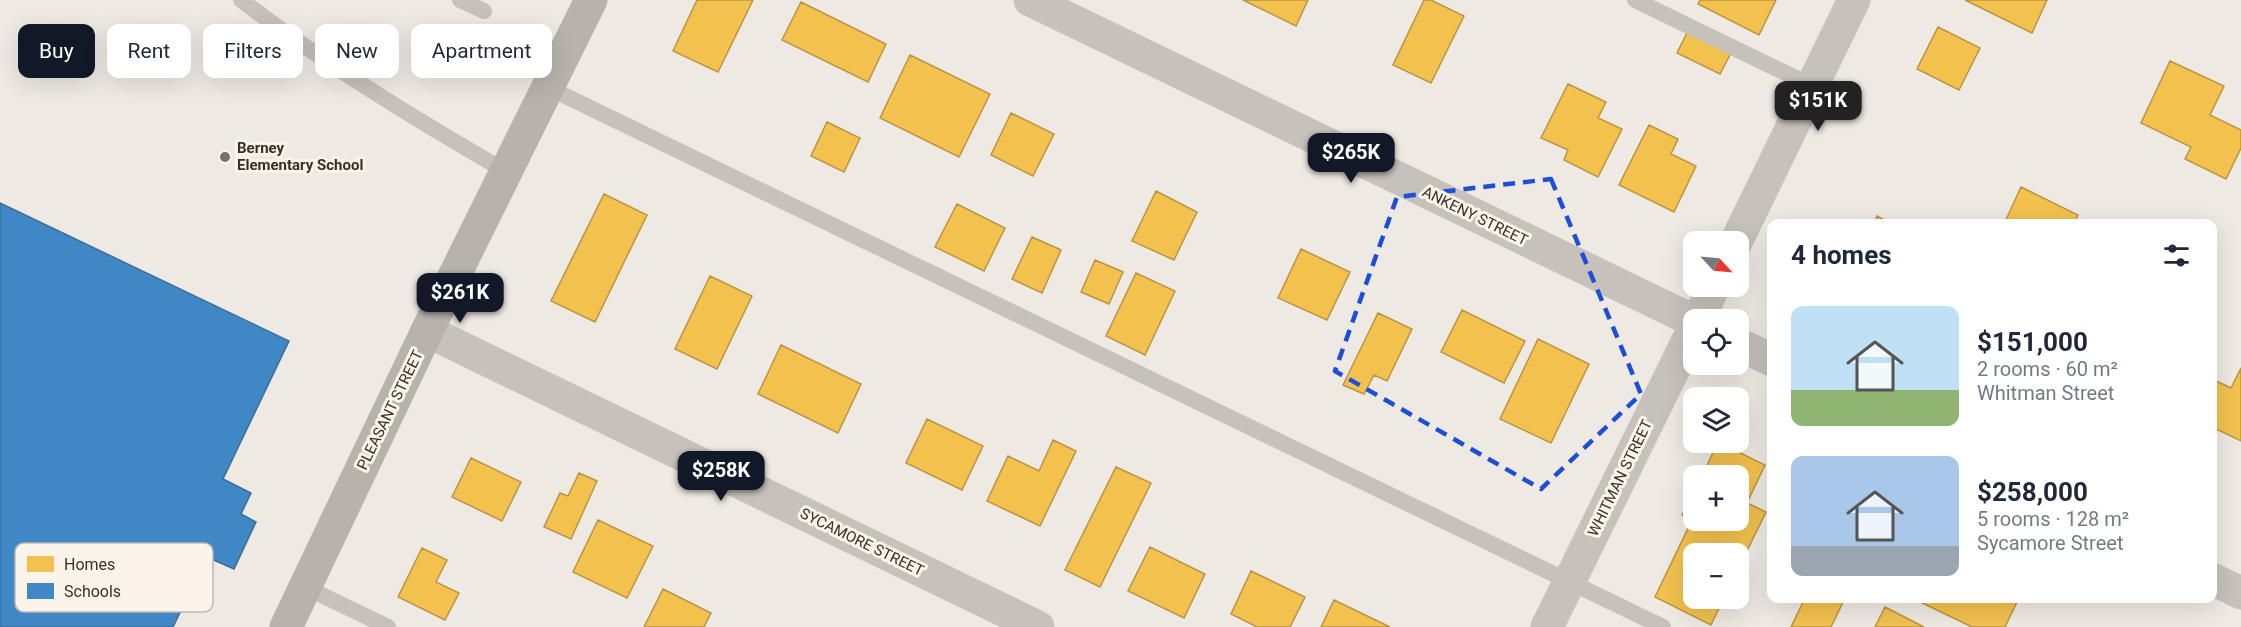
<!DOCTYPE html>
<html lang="en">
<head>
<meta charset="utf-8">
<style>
  :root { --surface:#fff; --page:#f2f2f3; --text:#1f2937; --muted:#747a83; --accent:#111827 }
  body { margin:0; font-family:Roboto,sans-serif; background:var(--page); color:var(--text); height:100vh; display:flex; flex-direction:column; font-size:22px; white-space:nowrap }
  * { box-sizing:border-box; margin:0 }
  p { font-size:20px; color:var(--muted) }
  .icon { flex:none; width:33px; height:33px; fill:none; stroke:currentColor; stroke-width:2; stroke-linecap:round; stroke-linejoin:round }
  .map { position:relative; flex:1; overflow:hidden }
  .details { position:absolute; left:1767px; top:219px; width:450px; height:384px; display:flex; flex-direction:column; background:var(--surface); border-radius:12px; box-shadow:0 6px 24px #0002 }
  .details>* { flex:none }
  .guide { position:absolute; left:18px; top:24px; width:570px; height:54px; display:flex; gap:12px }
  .needle { width:39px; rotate:116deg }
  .fabs { position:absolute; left:1683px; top:231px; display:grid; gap:12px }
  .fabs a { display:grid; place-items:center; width:66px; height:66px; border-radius:12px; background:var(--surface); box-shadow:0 6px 24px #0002; font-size:30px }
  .price { position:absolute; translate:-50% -51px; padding:0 14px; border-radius:12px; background:var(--accent); color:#fff; font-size:20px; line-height:39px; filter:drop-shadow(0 2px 3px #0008) }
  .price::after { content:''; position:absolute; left:50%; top:36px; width:18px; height:14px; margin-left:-9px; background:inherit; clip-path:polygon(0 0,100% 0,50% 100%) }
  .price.on { background:#222; color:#fff }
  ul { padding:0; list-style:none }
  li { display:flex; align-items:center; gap:18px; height:150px; padding:0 24px }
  li span { display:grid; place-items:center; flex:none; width:168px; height:120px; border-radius:12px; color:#555 }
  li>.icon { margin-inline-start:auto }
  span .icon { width:72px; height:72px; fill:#fffc; stroke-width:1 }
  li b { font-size:26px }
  h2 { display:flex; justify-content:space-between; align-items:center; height:72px; padding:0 24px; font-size:26px }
  .pill { padding:0 21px; border-radius:12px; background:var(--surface); box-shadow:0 6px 24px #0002; font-size:21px; line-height:54px }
  .pill.on { background:var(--accent); color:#fff }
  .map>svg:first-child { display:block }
</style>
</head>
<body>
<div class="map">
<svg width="2241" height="627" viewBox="0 0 2241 627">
  <rect width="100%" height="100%" fill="#eee9e2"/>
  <path fill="#f2c14e" stroke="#ba9543" stroke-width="1.5" d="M697,0H753L718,72L673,51Z
    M1243,0H1308L1296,26Z
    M1424,0H1431L1464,16L1431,83L1393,65Z
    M1700,0H1776L1759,35L1698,4Z
    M1965,0H2047L2032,33Z
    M801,2L886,44L868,82L782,40Z
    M1938,27L1980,48L1959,90L1917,69Z
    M1688,31L1731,53L1720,74L1677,53Z
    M910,55L990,94L959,157L880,118Z
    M2170,61L2224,86L2210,115L2241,130V148L2226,179L2185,159L2191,147L2141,123Z
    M1568,84L1606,102L1598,118L1622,129L1598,177L1564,160L1568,150L1541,138Z
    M1011,113L1054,134L1033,176L991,155Z
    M827,122L860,138L844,172L811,156Z
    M1649,125L1678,139L1671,154L1696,166L1674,212L1619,185Z
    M2021,187L2078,215L2074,224H2004Z
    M1156,191L1197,212L1174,260L1132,241Z
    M604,194L647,215L595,322L551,301Z
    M957,204L1005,228L984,271L935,247Z
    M1877,216L1892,224H1873Z
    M1032,237L1061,250L1042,293L1012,279Z
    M1301,249L1350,272L1327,320L1278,298Z
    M1095,260L1123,272L1109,304L1081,292Z
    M1136,273L1175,291L1145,355L1106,336Z
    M710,276L752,296L717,369L675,349Z
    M1462,310L1525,341L1504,383L1441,352Z
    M1378,313L1412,329L1387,381L1374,375L1364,394L1343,385Z
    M1538,339L1589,364L1551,443L1500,419Z
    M781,345L861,384L838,433L758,394Z
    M2241,368V441L2212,427V379L2231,388Z
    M927,419L983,446L962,490L906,463Z
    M1053,440L1076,451L1040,526L987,501L1008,456L1039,471Z
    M1718,442L1765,465L1747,503L1766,512L1738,569V554H1694V598H1724L1711,625L1655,597L1692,520L1682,515L1694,492V520H1738V476H1702Z
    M471,458L521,482L502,521L452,497Z
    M1116,467L1151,483L1100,587L1065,570Z
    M579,473L597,481L571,539L544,527L560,493L568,496Z
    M598,520L653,546L627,598L573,572Z
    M1150,547L1205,574L1184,618L1128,591Z
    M422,548L447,560L436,582L459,593L445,620L398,597Z
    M1251,571L1305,597L1290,627H1257L1231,614Z
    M663,589L711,613L704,627H644Z
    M1805,598H1845L1831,627H1791Z
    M2019,598L2005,627H1972L1914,599Z
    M1334,600L1390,627H1321Z
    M1885,607L1924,627H1875Z"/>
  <path fill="#3f88c5" stroke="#3d6d96" stroke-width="1.5" d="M0,203L289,341L223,479L251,493L241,514L256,522L234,569L207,557L173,627H0Z"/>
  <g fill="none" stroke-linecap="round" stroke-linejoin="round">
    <path stroke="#c7c1bb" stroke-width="16" d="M241,0C325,64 415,119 507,172
      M460,0L484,11
      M1635,0L1812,86
      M549,88L1663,627
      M305,587L388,627"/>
    <path stroke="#c7c1bb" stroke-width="33" d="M1030,0L1694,321
      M1736,242L1854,0
      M1698,320L1714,286
      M427,331L1038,627
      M1738,344L1772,360
      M2212,579L2241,593
      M1547,627L1694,328"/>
    <path stroke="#b8b2ac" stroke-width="33" d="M286,627L427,331L591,0"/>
  </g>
  <path fill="none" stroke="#1d4ed8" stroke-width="4.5" stroke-dasharray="12 8" stroke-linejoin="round" d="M1551,179L1641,394L1541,489L1335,371L1397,197Z"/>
  <circle fill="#78706a" stroke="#faf4ea" stroke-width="2" cx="225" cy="157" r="6"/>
  <g text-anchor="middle" stroke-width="6" stroke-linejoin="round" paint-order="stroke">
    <g font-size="15" font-weight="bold" fill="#382f29" stroke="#faf4ea" text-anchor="start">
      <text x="237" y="153">Berney<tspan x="237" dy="17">Elementary School</tspan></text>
    </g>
    <g font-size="15" fill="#382f29" stroke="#faf4ea">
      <text transform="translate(1475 216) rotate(26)" y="5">ANKENY STREET</text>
      <text transform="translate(390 410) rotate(-64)" y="5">PLEASANT STREET</text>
      <text transform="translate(1620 478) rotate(-64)" y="5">WHITMAN STREET</text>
      <text transform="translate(862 542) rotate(26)" y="5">SYCAMORE STREET</text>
    </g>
  </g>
  <rect x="15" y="543" width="198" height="69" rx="9" fill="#faf4ea" stroke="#c0b9b0" stroke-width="1.5"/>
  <rect x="27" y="556" width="27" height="16" fill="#f2c14e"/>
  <rect x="27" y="583" width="27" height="16" fill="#3f88c5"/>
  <g font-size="16" fill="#382f29">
    <text x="64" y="570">Homes</text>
    <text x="64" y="597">Schools</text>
  </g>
</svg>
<div class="fabs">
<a><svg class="needle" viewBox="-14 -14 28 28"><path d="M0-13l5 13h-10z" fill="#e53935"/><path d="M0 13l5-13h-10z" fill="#747a83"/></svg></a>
<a><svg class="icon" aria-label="locate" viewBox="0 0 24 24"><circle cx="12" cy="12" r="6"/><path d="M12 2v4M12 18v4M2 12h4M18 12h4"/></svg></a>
<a><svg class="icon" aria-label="layers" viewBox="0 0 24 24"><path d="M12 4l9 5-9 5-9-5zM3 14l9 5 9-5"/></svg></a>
<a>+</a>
<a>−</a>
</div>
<b class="price on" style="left:1818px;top:132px">$151K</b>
<b class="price" style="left:1351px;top:184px">$265K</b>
<b class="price" style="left:460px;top:324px">$261K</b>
<b class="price" style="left:721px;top:502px">$258K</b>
<div class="guide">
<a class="pill on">Buy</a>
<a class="pill">Rent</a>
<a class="pill">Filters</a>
<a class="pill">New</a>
<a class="pill">Apartment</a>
</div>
<section class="details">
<h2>4 homes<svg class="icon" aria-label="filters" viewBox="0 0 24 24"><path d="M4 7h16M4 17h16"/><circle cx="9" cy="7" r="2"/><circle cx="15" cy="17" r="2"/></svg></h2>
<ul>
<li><span style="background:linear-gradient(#bfe0f5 70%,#8fb573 0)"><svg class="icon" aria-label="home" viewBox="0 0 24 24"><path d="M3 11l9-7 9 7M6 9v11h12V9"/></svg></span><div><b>$151,000</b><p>2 rooms · 60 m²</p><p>Whitman Street</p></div></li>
<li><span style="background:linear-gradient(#a9c7e8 75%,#9aa5b1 0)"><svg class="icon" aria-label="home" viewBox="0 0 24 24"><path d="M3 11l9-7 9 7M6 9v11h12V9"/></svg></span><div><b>$258,000</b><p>5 rooms · 128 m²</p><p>Sycamore Street</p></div></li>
</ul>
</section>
</div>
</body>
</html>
